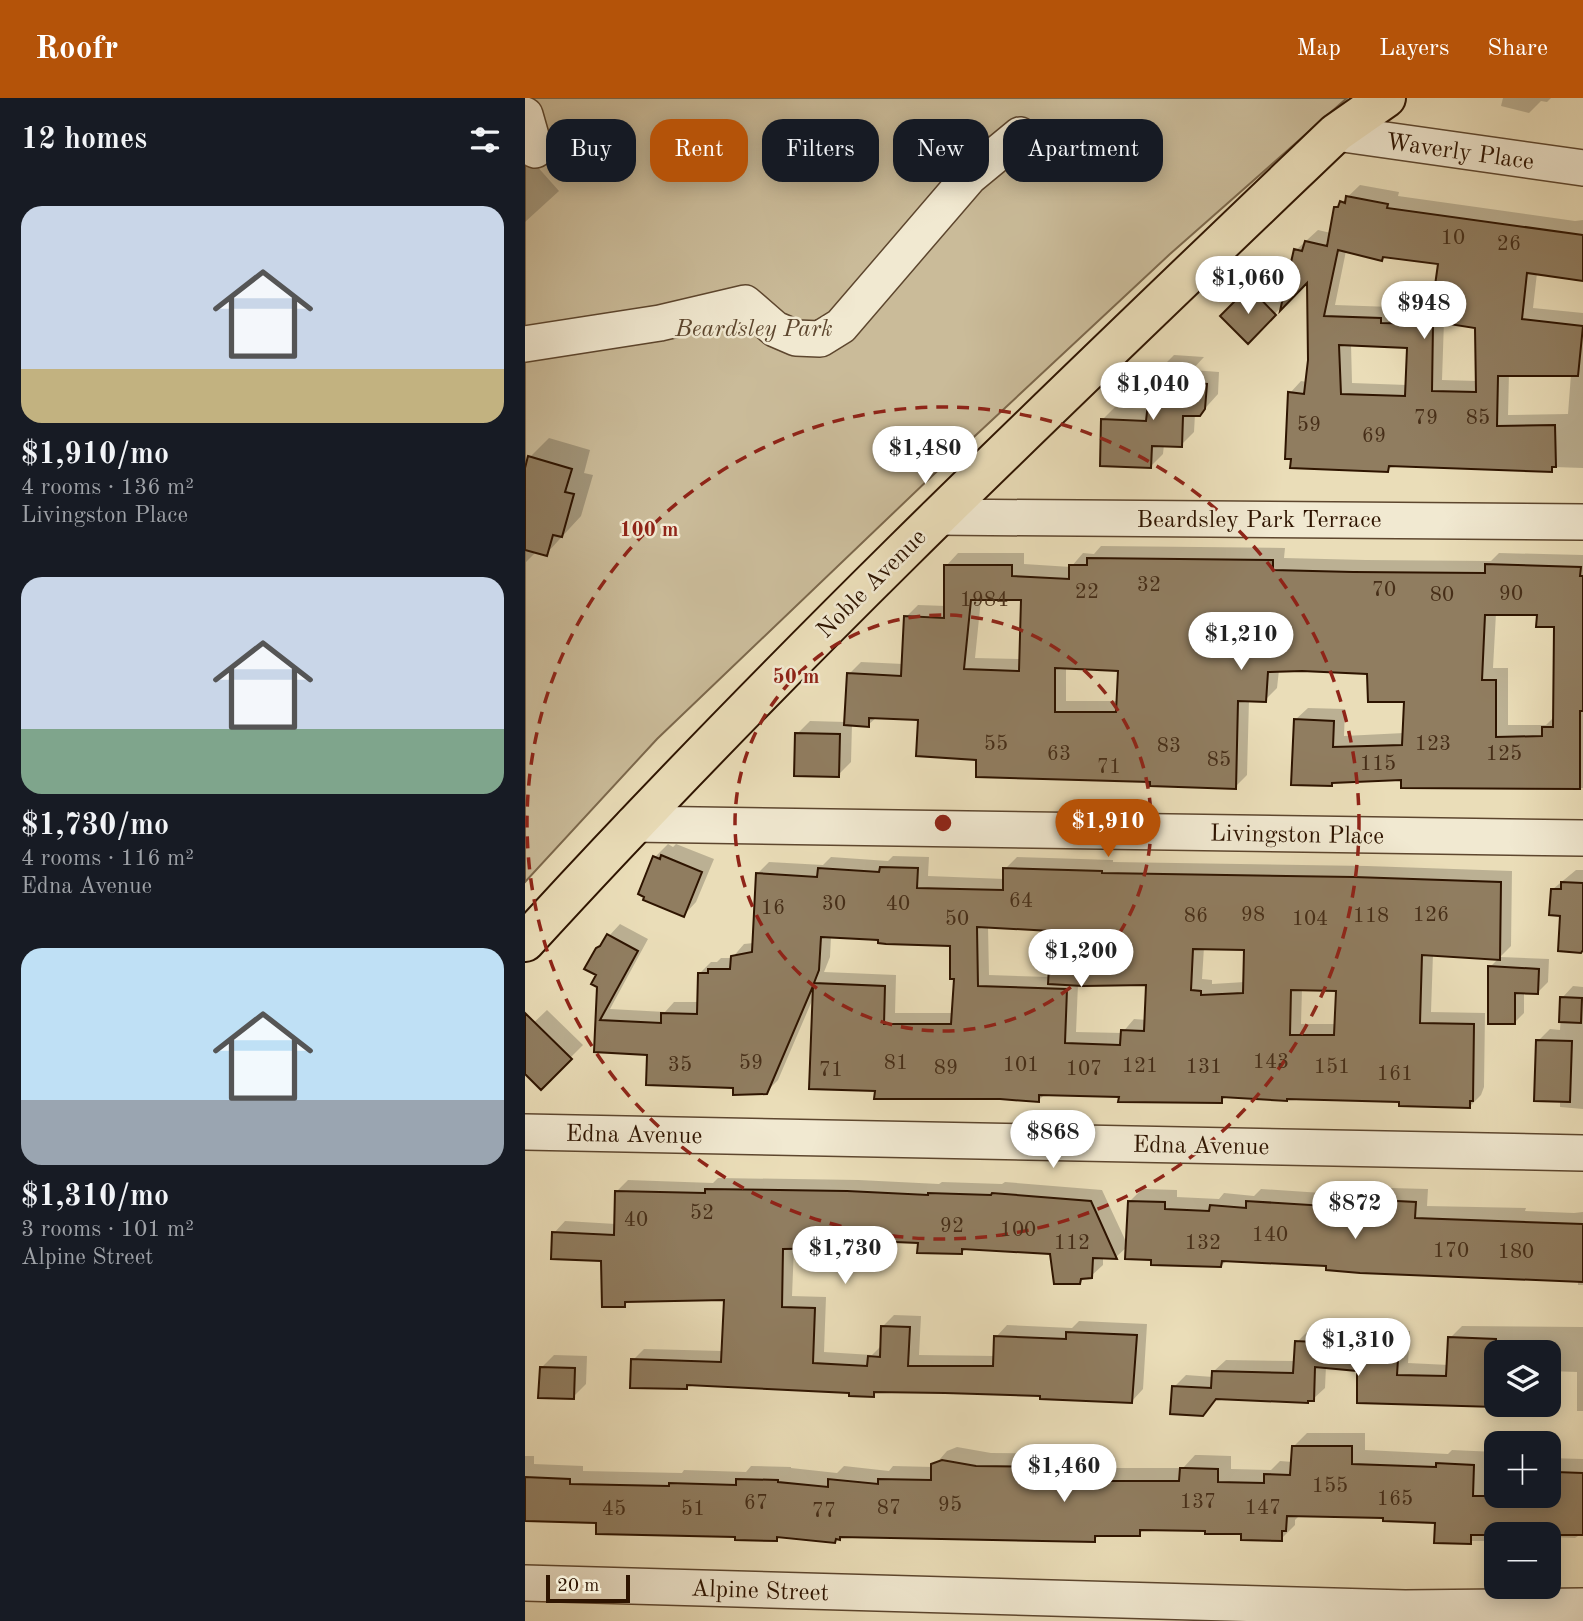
<!DOCTYPE html>
<html lang="en">
<head>
<meta charset="utf-8">
<style>
  :root { --surface:#171b24; --page:#242831; --text:#f1f3f6; --muted:#9ea1a6; --accent:#b45309 }
  body { margin:0; font-family:"Old Standard TT",serif; background:var(--page); color:var(--text); height:100vh; display:flex; flex-direction:column; font-size:26px; white-space:nowrap }
  * { box-sizing:border-box; margin:0 }
  p { font-size:23px; color:var(--muted) }
  .icon { flex:none; width:38px; height:38px; fill:none; stroke:currentColor; stroke-width:2; stroke-linecap:round; stroke-linejoin:round }
  .map { position:relative; flex:1; overflow:hidden }
  .details { display:flex; flex-direction:column; background:var(--surface); width:525px }
  .details>* { flex:none }
  .guide { position:absolute; left:21px; top:21px; width:665px; height:63px; display:flex; gap:14px }
  .fabs { position:absolute; left:959px; top:1242px; display:grid; gap:14px }
  .fabs a { display:grid; place-items:center; width:77px; height:77px; border-radius:14px; background:var(--surface); box-shadow:0 4px 18px #0003; font-size:35px }
  .scale { position:absolute; left:21px; bottom:18px; width:84px; box-sizing:border-box; padding-left:7px; border:4px solid #2e1400; border-top:0; font-size:19px; line-height:24px; white-space:nowrap; color:#2e1400; -webkit-text-stroke:5px #f1e9d1; paint-order:stroke }
  .price { position:absolute; translate:-50% -60px; padding:0 16px; border-radius:24px; background:#fff; color:#222; font-size:23px; line-height:46px; filter:drop-shadow(0 2px 4px #0008) }
  .price::after { content:''; position:absolute; left:50%; top:42px; width:21px; height:16px; margin-left:-10px; background:inherit; clip-path:polygon(0 0,100% 0,50% 100%) }
  .price.on { background:var(--accent); color:#fff }
  ul { padding:0; list-style:none }
  li { display:grid; align-content:center; gap:14px; height:371px; padding:0 21px }
  li span { display:grid; place-items:center; height:217px; border-radius:21px; color:#555 }
  li>.icon { margin-inline-start:auto }
  span .icon { width:126px; height:126px; fill:#fffc; stroke-width:1 }
  li b { font-size:30px }
  h2 { display:flex; justify-content:space-between; align-items:center; height:84px; padding:0 21px; font-size:30px }
  .tag { padding:0 24px; border-radius:21px; background:var(--surface); box-shadow:0 4px 18px #0003; font-size:24px; line-height:63px }
  .tag.on { background:var(--accent); color:#fff }
  header { display:flex; align-items:center; gap:42px; box-sizing:border-box; height:98px; padding:0 35px; background:var(--accent); color:#fff }
  header strong { font-size:33px }
  nav { display:flex; gap:38px; margin-inline-start:auto; font-size:24px }
  main { display:flex; flex:1; min-height:0 }
  .map>svg:first-child { display:block }
</style>
</head>
<body>
<header>
<strong>Roofr</strong>
<nav><a>Map</a><a>Layers</a><a>Share</a></nav>
</header>
<main>
<section class="details">
<h2>12 homes<svg class="icon" aria-label="filters" viewBox="0 0 24 24"><path d="M4 7h16M4 17h16"/><circle cx="9" cy="7" r="2"/><circle cx="15" cy="17" r="2"/></svg></h2>
<ul>
<li><span style="background:linear-gradient(#c9d6e8 75%,#c2b280 0)"><svg class="icon" aria-label="home" viewBox="0 0 24 24"><path d="M3 11l9-7 9 7M6 9v11h12V9"/></svg></span><div><b>$1,910/mo</b><p>4 rooms · 136 m²</p><p>Livingston Place</p></div></li>
<li><span style="background:linear-gradient(#c9d6e8 70%,#7fa58c 0)"><svg class="icon" aria-label="home" viewBox="0 0 24 24"><path d="M3 11l9-7 9 7M6 9v11h12V9"/></svg></span><div><b>$1,730/mo</b><p>4 rooms · 116 m²</p><p>Edna Avenue</p></div></li>
<li><span style="background:linear-gradient(#bfe0f5 70%,#9aa5b1 0)"><svg class="icon" aria-label="home" viewBox="0 0 24 24"><path d="M3 11l9-7 9 7M6 9v11h12V9"/></svg></span><div><b>$1,310/mo</b><p>3 rooms · 101 m²</p><p>Alpine Street</p></div></li>
</ul>
</section>
<div class="map">
<svg width="1058" height="1523" viewBox="0 0 1058 1523">
  <rect width="100%" height="100%" fill="#eaddb8"/>
  <filter id="stains"><feTurbulence type="fractalNoise" baseFrequency=".00286" numOctaves="4"/><feColorMatrix values="0 0 0 0 .2 0 0 0 0 .09 0 0 0 0 .02 0 0 0 .5 -.17"/></filter>
  <radialGradient id="worn" r=".72"><stop offset=".6" stop-color="#630" stop-opacity="0"/><stop offset="1" stop-color="#630" stop-opacity=".3"/></radialGradient>
  <path fill="#cabb99" stroke="#7c684c" stroke-width="2" d="M0,0H822L645,156L407,378L132,641L0,784Z"/>
  <path fill="#0003" fill-rule="evenodd" d="M978,0H1026L1022,4L1016,3L1004,15L976,8Z
    M0,44L10,66L34,93L0,124Z
    M835,87L874,94L873,98L1050,123L1058,122V181L1012,175L1008,210L1058,215V370L1029,369L1026,372L869,366L863,372L765,295L776,283L782,284L785,262L784,181L723,243L698,218L738,178L760,200L771,152L793,132L806,135L811,110ZM821,153L856,162L860,158L914,165L908,215L867,214V209L810,207ZM919,223L951,228L952,283L917,282ZM826,246L883,248L882,287L827,285ZM984,276H1046L1043,316L983,317Z
    M649,257L679,259L667,272L694,274L693,296L674,317L670,316L669,334L656,347L639,346L638,356L625,369L577,322L590,309L624,311L627,288L635,279L636,270Z
    M24,340L65,352L59,375L68,377L56,418L21,456L12,453L1,464L0,375L5,359Z
    M576,448L760,450L759,460L841,462L966,463L974,455L1058,457V690L878,689V680L809,683L806,686L770,622L783,610L820,611L819,638L879,635L880,602L844,574L754,572L752,590L740,602H724L722,677L710,689L453,661L395,621L352,619L343,627L327,626L326,664L313,677L272,636L285,623L321,624L324,576L336,564L378,566L381,519L393,507L421,508V468L433,455H499V466L546,469L558,455L569,456ZM456,501H498L496,561L450,560ZM971,515H1014L1031,528L1030,618L1021,627H983V570H968ZM541,569L594,571L593,603H541Z
    M143,746L148,749L151,746L189,761L171,804L159,817L130,759Z
    M368,758L404,759L403,778L480,781V771L492,759L588,762V764L842,768L987,773L986,848L975,859L1024,861L1023,884L1013,894H999V915L989,925L965,869L974,860L908,856L906,914L960,915L959,989L956,997L944,1009L876,1002L702,997L696,1003L521,995L513,1003L351,991L289,898L253,982L241,994L210,988L124,955L71,952L74,888L72,851L95,826L123,841L85,911L140,914L149,904H174L175,875L186,864H192L196,860H207L219,846L229,845L232,776L244,764L298,767L306,759L363,763ZM463,828L528,831L525,879L464,877ZM306,838L426,846L431,879L428,915H370L371,877L299,874L305,859ZM679,849L721,851L720,884L687,886V882L677,881ZM553,886H623L622,922L609,921L597,935L551,934ZM777,891H813L811,926H776Z
    M1051,772H1058V854L1034,852L1037,816L1028,791Z
    M1048,888L1058,889V1011L1035,1009V1002L1013,943L1025,931L1035,932L1037,900Z
    M22,912L58,947L16,989L0,973V933Z
    M193,1080L334,1082L414,1086L417,1084L477,1086L480,1084L577,1092L603,1148L591,1159L578,1158V1167L566,1178L560,1179L555,1184L526,1154L441,1150L437,1155L394,1143L328,1141L321,1148L269,1149L267,1198L301,1199L299,1254L347,1257L357,1247L358,1228L369,1217L396,1218L394,1257L470,1258L471,1239L482,1227L547,1230L554,1223L622,1226L618,1291L607,1303L517,1296L354,1292L348,1297L326,1294L164,1286L161,1289L108,1262L119,1251L198,1253L200,1201L104,1202L100,1207L78,1162L29,1135L40,1123L91,1126L92,1093L103,1082L188,1085Z
    M866,1090L903,1091L902,1108L1001,1110L1000,1113L1049,1115L1058,1114V1187H1053V1182L803,1167L702,1162L696,1168L604,1104L617,1091L652,1092V1099L694,1101L699,1095L729,1098L736,1091L827,1097L832,1092L862,1094Z
    M937,1228L1058,1229V1313H1052V1274L1024,1273V1255H971V1307H1000L998,1309L833,1303L834,1271L801,1268L800,1290L788,1301L693,1300L677,1316L649,1289L661,1277L688,1279L689,1273L701,1262L770,1263L772,1244L784,1232L846,1235L849,1232L885,1233L883,1265L924,1267L925,1240Z
    M29,1257L62,1258L61,1286L48,1299L16,1270Z
    M782,1335H840V1352L923,1356L927,1352L971,1354V1398H1024V1360L1058,1361V1435L1050,1440L1024,1439V1437H971V1443H911V1423L860,1419L774,1418L770,1422V1427L756,1441L681,1431L620,1430L614,1436H575L569,1442L317,1438L310,1443L255,1437L251,1441L73,1423L0,1421V1358H9V1366L58,1368V1373L157,1375L159,1372L221,1374L226,1368L266,1369V1370L312,1375L319,1368L364,1373L368,1368L408,1369L422,1353L432,1349L466,1355L551,1356L557,1350L583,1351V1356H586L585,1370H658L670,1357H675L706,1358V1371L746,1372L755,1363L768,1364V1349Z"/>
  <path fill="#907d60" stroke="#2e1400" stroke-width="2" fill-rule="evenodd" d="M821,98L863,106L862,110L1058,137V183L1002,175L997,221L1058,228L1053,278H973L972,328L1030,327L1031,369H1027V374L864,368L863,374L765,370L766,361H760L763,294L779,296L783,262L782,185L755,213L769,151L777,153L780,143L802,148L809,109H813L815,103L820,105ZM813,152L857,163L858,159L913,166L905,223L950,230L951,294L907,293L908,226L856,225V220L799,218ZM814,247L882,250L880,298L816,296Z
    M724,189L751,217L723,246L695,218Z
    M634,269L669,272L657,284L682,286L680,311L675,318H658L657,349L627,348L626,370L575,368L576,321L621,323L625,287H633Z
    M3,358L47,371L40,394L49,396L37,439L28,437L22,458L0,452V370Z
    M562,460L748,462V472L828,474L960,475V466L1056,469L1055,478H1058V613H1055V691L876,690V682L807,685V688L766,687L769,621L809,623L808,649L877,647L879,604H843L842,576L777,573L743,574L741,604L713,603L711,691L625,688V684L451,679V662L391,658L393,622L344,620V629L319,627L322,575L376,578L379,518L419,520V467H487V478L544,481V467H562ZM446,502H496L494,573L439,571ZM960,517H1012L1011,529H1029L1028,629H1017V638L971,639V582H957ZM530,570L593,573L591,614H530Z
    M270,635L315,636L314,679L269,678Z
    M136,757L177,774L159,819L118,802L119,799L113,796L128,758L135,761Z
    M355,769L393,770L392,790L478,792V770L577,773V775L829,779L976,784L975,862L897,857L895,925L949,926L948,1003H945V1010L874,1008V1004L762,1001V1003L697,999V1005L593,1004L594,999L514,997V1004L475,1001H349L350,993L284,991L288,888L242,996L208,997V990L121,987L122,957L69,954L72,889L66,886L71,877L59,871L71,850L75,848L82,836L113,853L75,922L136,925V915L172,916L173,875H183V871H205L206,858L227,854L231,775L292,779L293,770L354,774ZM452,829L526,833L523,886L558,888L621,887L619,933L596,932L595,947L540,945L542,891L453,888ZM296,839L353,842V845L361,846L425,848V881H429L426,926H359L360,888L289,885L294,872ZM668,851L719,852L718,895L676,897V893L666,892ZM766,892L811,893L809,937H765Z
    M1036,784L1058,785V852L1056,855L1033,853L1035,818L1024,817L1026,791H1036Z
    M963,868L1014,871L1013,896L990,895V926H963Z
    M1035,899L1057,900L1056,925L1034,924Z
    M0,915L47,961L16,992L0,976Z
    M1011,942L1047,943L1045,1004L1009,1003Z
    M180,1091L322,1093L403,1097V1095L466,1097L467,1095L566,1103L592,1161L568,1160L567,1180L556,1181L555,1186H529L525,1156L437,1151V1156L392,1155L393,1145L322,1142V1150L258,1151L257,1209L290,1210L288,1265L342,1268L343,1258L355,1259L356,1228L385,1229L383,1268H468L469,1238L541,1241V1234L612,1237L607,1305L515,1301V1298L420,1295L349,1294V1299L324,1298V1295L162,1287V1291L105,1290L106,1261L196,1264L199,1202L100,1204V1209H77L76,1163L26,1161L27,1134L89,1137L90,1093L180,1095Z
    M852,1102L891,1104L890,1120L1058,1126V1184L835,1175L801,1172V1168L697,1163L696,1169L626,1167V1162L600,1161L603,1103L640,1104V1111L684,1113L685,1107L721,1110V1103L817,1109L818,1104L851,1106Z
    M923,1239L971,1241V1309L832,1305V1273L790,1269L789,1303H783V1305L691,1301L678,1318L645,1316L647,1288L686,1290L687,1273L768,1275L770,1243L835,1246L836,1243L874,1245L872,1277L921,1278Z
    M15,1269L50,1270L49,1301L13,1300Z
    M767,1348H827V1366L911,1369V1365L949,1367L948,1398H1030L1031,1374L1058,1375V1437H946V1446L909,1445L910,1425L858,1423V1420L762,1418L761,1433H757V1443L716,1442V1436H680V1433L615,1432V1438H570V1444L315,1439V1442L311,1441L310,1445L252,1439V1443L210,1442V1439L71,1436V1425L0,1423V1379L45,1381V1386L144,1388V1385L211,1387V1381L253,1382V1384L303,1389V1381L353,1386V1381L406,1382V1366L417,1362L451,1368L541,1369V1363L570,1364V1369H573L572,1383H654L655,1370H660L693,1371V1384L739,1385V1376L765,1377Z"/>
  <g fill="none" stroke-linecap="round" stroke-linejoin="round">
    <g stroke="#5d462e" stroke-width="38">
      <path id="minor" d="M0,17L10,52
        M811,35L1058,70
        M0,246L135,225L220,205L250,231L271,240L295,241L316,228L444,79L495,37
        M411,419L1058,424
        M108,726L1058,740
        M0,1034L1058,1055
        M0,1485L880,1510L1058,1508"/>
    </g>
    <g stroke="#2e1400" stroke-width="42">
      <path id="major" d="M0,844C258,562 535,299 811,35L861,0"/>
    </g>
    <use href="#minor" stroke="#f1e9d1" stroke-width="35"/>
    <use href="#major" stroke="#eaddb8" stroke-width="38"/>
  </g>
  <g fill="none" stroke="#8f2418" stroke-width="3.5" stroke-dasharray="12 9">
    <circle cx="418" cy="725" r="208"/>
    <circle cx="418" cy="725" r="416"/>
  </g>
  <g text-anchor="middle" stroke-width="5" stroke-linejoin="round" paint-order="stroke">
    <g font-size="21" fill="#462e18">
      <text x="928" y="146">10</text>
      <text x="984" y="152">26</text>
      <text x="901" y="326">79</text>
      <text x="953" y="326">85</text>
      <text x="784" y="333">59</text>
      <text x="849" y="344">69</text>
      <text x="624" y="493">32</text>
      <text x="859" y="498">70</text>
      <text x="562" y="500">22</text>
      <text x="986" y="502">90</text>
      <text x="917" y="503">80</text>
      <text x="459" y="508">1984</text>
      <text x="471" y="652">55</text>
      <text x="908" y="652">123</text>
      <text x="644" y="654">83</text>
      <text x="534" y="662">63</text>
      <text x="979" y="662">125</text>
      <text x="694" y="668">85</text>
      <text x="853" y="672">115</text>
      <text x="584" y="675">71</text>
      <text x="496" y="809">64</text>
      <text x="309" y="812">30</text>
      <text x="373" y="812">40</text>
      <text x="248" y="816">16</text>
      <text x="728" y="823">98</text>
      <text x="906" y="823">126</text>
      <text x="671" y="824">86</text>
      <text x="846" y="824">118</text>
      <text x="432" y="827">50</text>
      <text x="785" y="827">104</text>
      <text x="746" y="970">143</text>
      <text x="226" y="971">59</text>
      <text x="371" y="971">81</text>
      <text x="155" y="973">35</text>
      <text x="496" y="973">101</text>
      <text x="615" y="974">121</text>
      <text x="679" y="975">131</text>
      <text x="807" y="975">151</text>
      <text x="421" y="976">89</text>
      <text x="559" y="977">107</text>
      <text x="306" y="978">71</text>
      <text x="870" y="982">161</text>
      <text x="177" y="1121">52</text>
      <text x="111" y="1128">40</text>
      <text x="427" y="1134">92</text>
      <text x="493" y="1138">100</text>
      <text x="745" y="1143">140</text>
      <text x="547" y="1151">112</text>
      <text x="678" y="1151">132</text>
      <text x="926" y="1159">170</text>
      <text x="991" y="1160">180</text>
      <text x="805" y="1394">155</text>
      <text x="870" y="1407">165</text>
      <text x="673" y="1410">137</text>
      <text x="231" y="1411">67</text>
      <text x="425" y="1413">95</text>
      <text x="364" y="1416">87</text>
      <text x="738" y="1416">147</text>
      <text x="89" y="1417">45</text>
      <text x="168" y="1417">51</text>
      <text x="299" y="1419">77</text>
    </g>
    <g font-size="24" fill="#2e1400" stroke="#f1e9d1">
      <text transform="translate(935 53) rotate(8)" y="8">Waverly Place</text>
      <text x="734" y="429">Beardsley Park Terrace</text>
      <text transform="translate(346 485) rotate(-45)" y="8">Noble Avenue</text>
      <text transform="translate(772 736) rotate(1)" y="8">Livingston Place</text>
      <text transform="translate(109 1036) rotate(1)" y="8">Edna Avenue</text>
      <text transform="translate(676 1047) rotate(1)" y="8">Edna Avenue</text>
      <text transform="translate(235 1492) rotate(2)" y="8">Alpine Street</text>
    </g>
    <g font-size="24" font-style="italic" fill="#5d462e" stroke="#f1e9d1">
      <text x="229" y="238">Beardsley Park</text>
    </g>
  </g>
  <circle cx="418" cy="725" r="10" fill="#8f2418" stroke="#f1e9d1" stroke-width="3.5"/>
  <g font-size="21" text-anchor="middle" font-weight="bold" fill="#8f2418" stroke="#f1e9d1" stroke-width="5" stroke-linejoin="round" paint-order="stroke">
    <text x="124" y="438">100 m</text>
    <text x="271" y="585">50 m</text>
  </g>
  <rect width="100%" height="100%" filter="url(#stains)"/>
  <rect width="100%" height="100%" fill="url(#worn)"/>
</svg>
<div class="fabs">
<a><svg class="icon" aria-label="layers" viewBox="0 0 24 24"><path d="M12 4l9 5-9 5-9-5zM3 14l9 5 9-5"/></svg></a>
<a>+</a>
<a>−</a>
</div>
<div class="scale">20 m</div>
<b class="price" style="left:723px;top:218px">$1,060</b>
<b class="price" style="left:899px;top:243px">$948</b>
<b class="price" style="left:628px;top:324px">$1,040</b>
<b class="price" style="left:400px;top:388px">$1,480</b>
<b class="price" style="left:716px;top:574px">$1,210</b>
<b class="price on" style="left:583px;top:761px">$1,910</b>
<b class="price" style="left:556px;top:891px">$1,200</b>
<b class="price" style="left:528px;top:1072px">$868</b>
<b class="price" style="left:830px;top:1143px">$872</b>
<b class="price" style="left:320px;top:1188px">$1,730</b>
<b class="price" style="left:833px;top:1280px">$1,310</b>
<b class="price" style="left:539px;top:1406px">$1,460</b>
<div class="guide">
<a class="tag">Buy</a>
<a class="tag on">Rent</a>
<a class="tag">Filters</a>
<a class="tag">New</a>
<a class="tag">Apartment</a>
</div>
</div>
</main>
</body>
</html>
